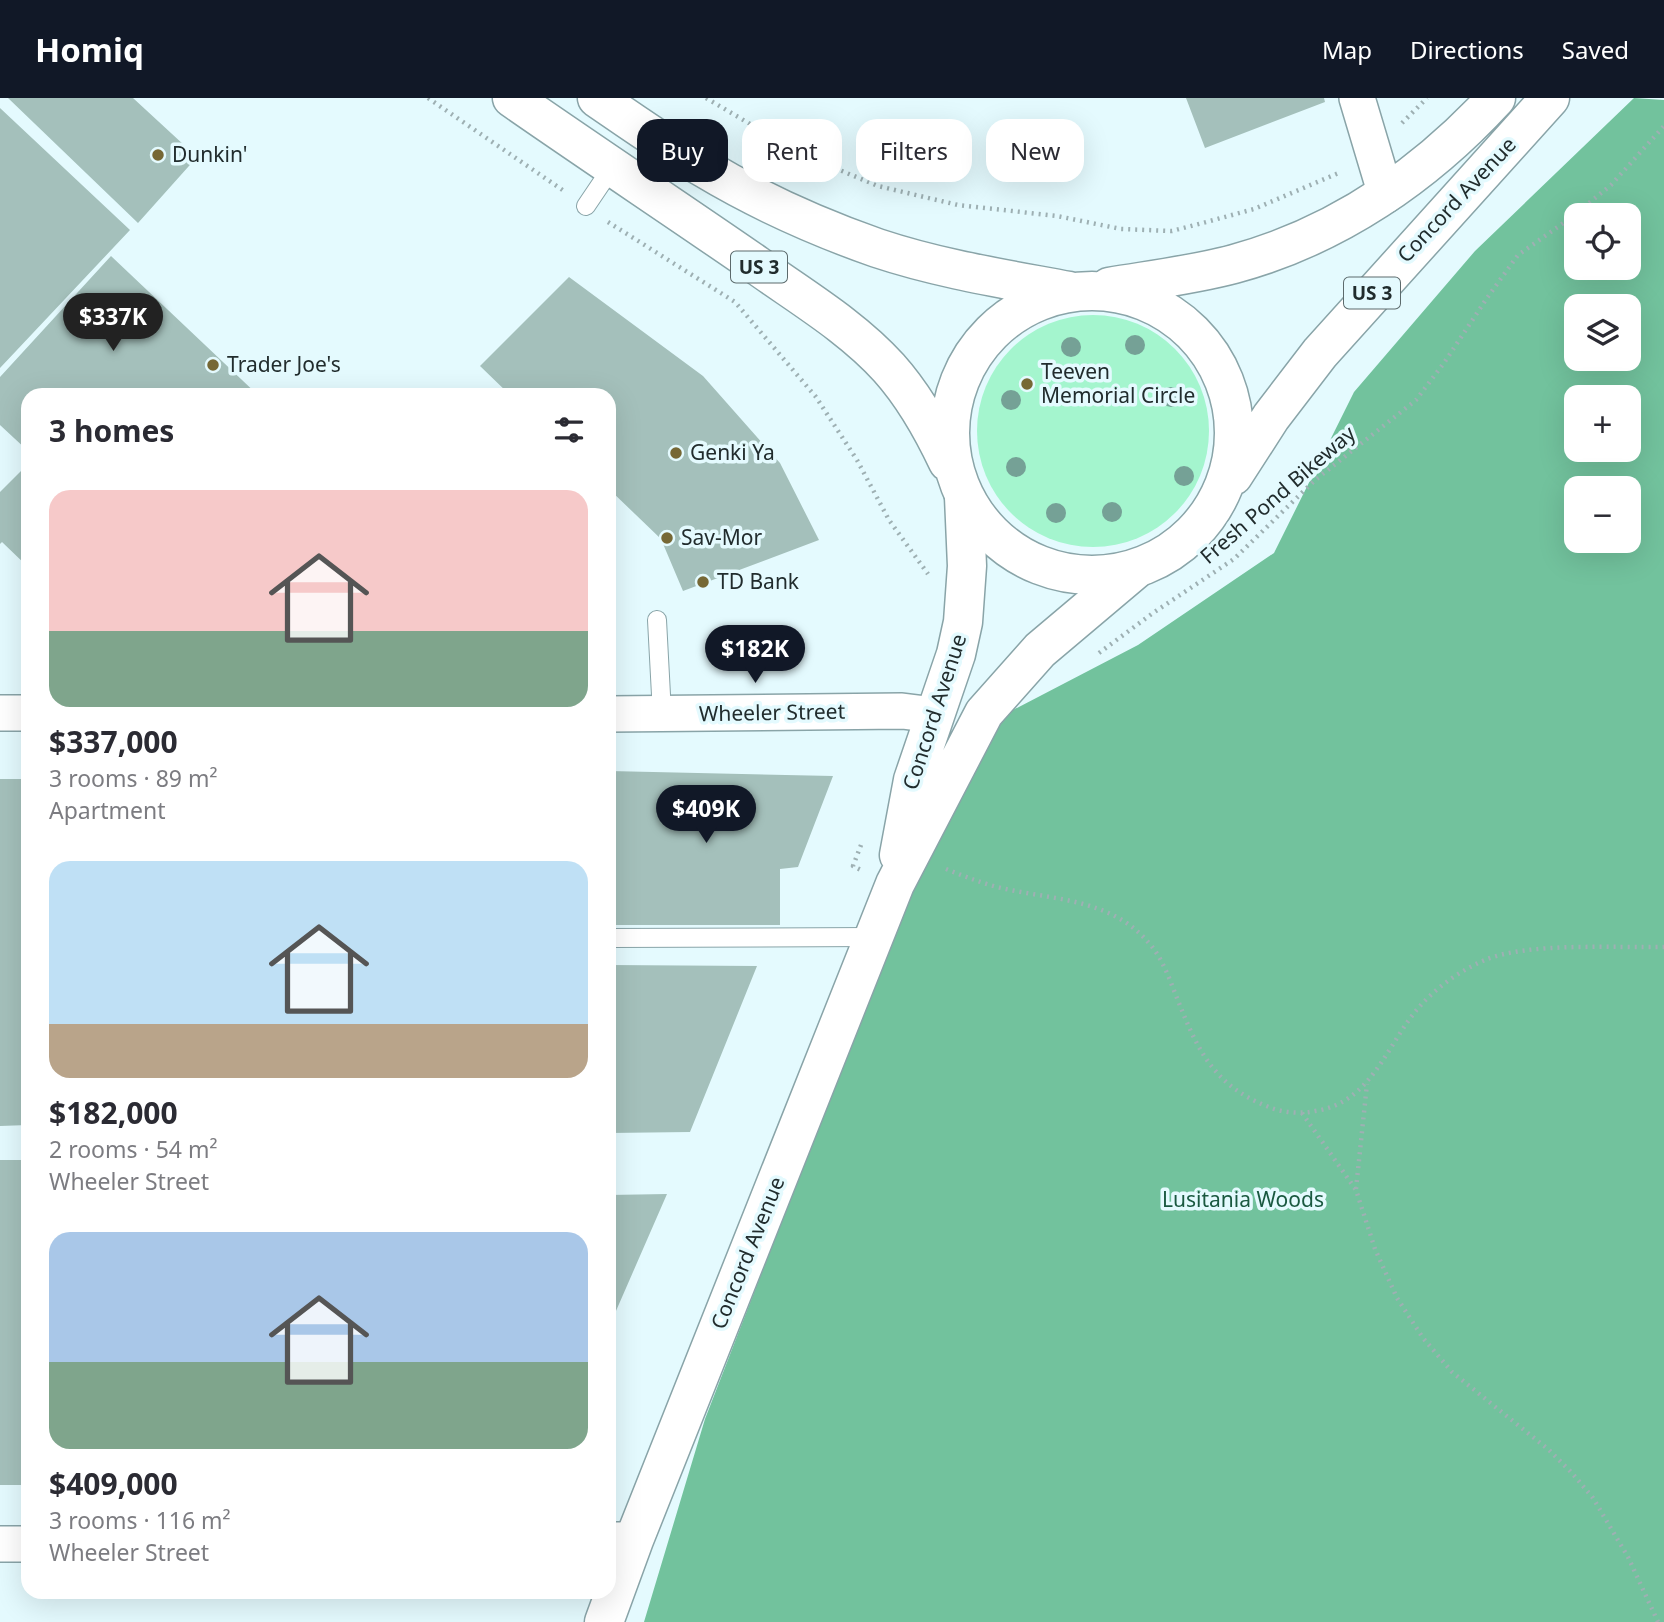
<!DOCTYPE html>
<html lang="en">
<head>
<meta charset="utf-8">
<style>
  :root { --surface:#fff; --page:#f7f7f7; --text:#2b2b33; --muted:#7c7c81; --accent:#111827 }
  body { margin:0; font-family:"Noto Sans",sans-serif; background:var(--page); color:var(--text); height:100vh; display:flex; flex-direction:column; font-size:26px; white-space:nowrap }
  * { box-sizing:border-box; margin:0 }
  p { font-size:23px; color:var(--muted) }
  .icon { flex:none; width:38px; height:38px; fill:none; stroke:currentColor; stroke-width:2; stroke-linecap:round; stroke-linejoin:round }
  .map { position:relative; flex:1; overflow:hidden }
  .drawer { position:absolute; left:21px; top:290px; width:595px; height:1211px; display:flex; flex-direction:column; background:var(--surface); border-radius:21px; box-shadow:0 7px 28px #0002 }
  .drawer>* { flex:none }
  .banner { position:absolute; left:637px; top:21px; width:665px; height:63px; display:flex; gap:14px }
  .tools { position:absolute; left:1564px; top:105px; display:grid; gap:14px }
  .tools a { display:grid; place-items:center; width:77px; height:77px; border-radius:14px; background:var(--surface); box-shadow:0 7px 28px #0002; font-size:35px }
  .price { position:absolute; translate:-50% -60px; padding:0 16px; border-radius:24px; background:var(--accent); color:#fff; font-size:23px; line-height:46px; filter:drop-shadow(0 2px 4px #0008) }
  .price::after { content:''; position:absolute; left:50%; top:42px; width:21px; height:16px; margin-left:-10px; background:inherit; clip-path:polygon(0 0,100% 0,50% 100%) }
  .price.current { background:#222; color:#fff }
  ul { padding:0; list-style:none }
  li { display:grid; align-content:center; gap:14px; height:371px; padding:0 28px }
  li span { display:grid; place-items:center; height:217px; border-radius:21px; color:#555 }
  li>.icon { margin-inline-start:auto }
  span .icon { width:126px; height:126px; fill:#fffc; stroke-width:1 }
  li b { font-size:30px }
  h2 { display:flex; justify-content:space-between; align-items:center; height:84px; padding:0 28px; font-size:30px }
  .chip { padding:0 24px; border-radius:21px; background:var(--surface); box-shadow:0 7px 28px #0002; font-size:24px; line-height:63px }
  .chip.current { background:var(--accent); color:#fff }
  header { display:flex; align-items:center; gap:42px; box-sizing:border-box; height:98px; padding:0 35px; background:var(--accent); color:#fff }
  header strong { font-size:33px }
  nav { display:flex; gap:38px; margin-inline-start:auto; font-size:24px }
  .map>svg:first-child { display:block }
</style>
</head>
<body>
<header>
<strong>Homiq</strong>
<nav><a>Map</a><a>Directions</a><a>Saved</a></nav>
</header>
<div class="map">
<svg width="1664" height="1524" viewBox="0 0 1664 1524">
  <rect width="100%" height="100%" fill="#e4fafe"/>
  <path fill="#a4f5ce" d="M977 333a116 116 0 1 1 232 0a116 116 0 1 1-232 0Z"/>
  <path fill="#72c29d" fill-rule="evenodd" d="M1634,0L1664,2V1524H644L705,1321L895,831L986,626L1138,547L1274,455L1354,294L1475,153ZM1577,117H1629V170H1577ZM1577,208H1629V261H1577ZM1577,299H1629V352H1577ZM1577,390H1629V443H1577Z"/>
  <path fill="#a4c0bb" d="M8,0H133L197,59L138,125Z
    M1186,0H1324L1325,4L1205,50Z
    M0,10L130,132L0,270Z
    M111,158L259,298H28V353L0,327V279Z
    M569,179L703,278L780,365L819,442L683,493L661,441L609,391V298H511L480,268Z
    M28,366V469L2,444L0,446V394Z
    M609,673L833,678L798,769L780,771V827H609Z
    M0,681H28V1027L0,1028Z
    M609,867L757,868L690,1034L609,1035Z
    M0,1062H28V1387H0Z
    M667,1096L609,1229V1097Z"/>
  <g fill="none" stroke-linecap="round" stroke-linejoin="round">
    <g stroke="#89a4a8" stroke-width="20">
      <path id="service" d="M586,108L613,68
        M657,522L662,616
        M609,840L874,839"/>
    </g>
    <g stroke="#89a4a8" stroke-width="38">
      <path id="minor" d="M1357,0L1386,97
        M0,615H28
        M609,616L902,613L934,617
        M609,1442H634
        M0,1446H28"/>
    </g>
    <g stroke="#89a4a8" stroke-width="41">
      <path id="primary" d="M899,757L913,682L956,556L963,524L967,468L964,399
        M604,1524L634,1442L895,786L984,615L1040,552L1136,471"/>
    </g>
    <g stroke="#89a4a8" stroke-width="41">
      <path id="trunk" d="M512,0C594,57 677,112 758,168C803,200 852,229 889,270C914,298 932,330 948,364
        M597,0C632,24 667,49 704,70C759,103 817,129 877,150C940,171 1005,181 1069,193
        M1109,189C1150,182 1193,177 1234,166C1337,138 1425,77 1496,0
        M950 335a142 142 0 1 1 284 0a142 142 0 1 1-284 0Z
        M1233,378L1271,319L1320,255L1550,0"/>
    </g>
    <path stroke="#9eb0b3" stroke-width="4.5" stroke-dasharray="2 5" stroke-linecap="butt" d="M428,0L564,93
      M706,0L801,56L878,88L958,107L1057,118L1121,131L1172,133L1210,123L1254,111L1341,74
      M1402,25L1427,0
      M608,124L735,204L816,299L857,362L889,422L928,476
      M1099,555L1153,515L1234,461L1314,383L1416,302L1444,265L1487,200L1518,157L1572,119L1611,87L1664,28
      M861,747L853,768L863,773
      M946,771C963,778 979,784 997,789C1049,802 1109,799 1148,844C1161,858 1168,877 1175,895C1196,948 1211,987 1269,1009C1283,1015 1301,1016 1315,1013C1372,1005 1387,945 1420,908C1437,889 1461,872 1485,862C1527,844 1616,850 1664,849
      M1302,1015L1356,1092L1375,1151L1397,1200L1423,1240L1452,1274L1549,1352L1572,1375L1593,1400L1628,1459L1658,1524
      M1356,1091L1367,986"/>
    <use href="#service" stroke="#fff" stroke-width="18"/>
    <use href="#minor" stroke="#fff" stroke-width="35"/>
    <use href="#primary" stroke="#fff" stroke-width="38"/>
    <use href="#trunk" stroke="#fff" stroke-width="38"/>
  </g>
  <g fill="#75a196">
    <circle cx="1135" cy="247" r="10"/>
    <circle cx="1071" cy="249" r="10"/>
    <circle cx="1171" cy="299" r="10"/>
    <circle cx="1011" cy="302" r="10"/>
    <circle cx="1016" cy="369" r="10"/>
    <circle cx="1184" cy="378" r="10"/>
    <circle cx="1112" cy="414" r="10"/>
    <circle cx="1056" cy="415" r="10"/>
  </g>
  <g fill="#766835" stroke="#e4fafe" stroke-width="2.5">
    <circle cx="158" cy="57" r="7"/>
    <circle cx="213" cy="267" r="7"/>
    <circle cx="1027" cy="286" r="7"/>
    <circle cx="676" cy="355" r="7"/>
    <circle cx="667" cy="440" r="7"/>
    <circle cx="703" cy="484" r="7"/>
  </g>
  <g text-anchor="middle" stroke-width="7" stroke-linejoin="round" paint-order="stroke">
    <g fill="#e4fafe" stroke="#5c6a6c" stroke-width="2">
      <rect x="731" y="153.5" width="56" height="31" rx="5"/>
      <rect x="1344" y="179.5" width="56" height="31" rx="5"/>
    </g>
    <g font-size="19" font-weight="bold" fill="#212c2d">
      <text x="759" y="176">US 3</text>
      <text x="1372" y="202">US 3</text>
    </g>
    <g font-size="21" fill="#212c2d" stroke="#e4fafe" text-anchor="start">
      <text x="172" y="64">Dunkin'</text>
      <text x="227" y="274">Trader Joe's</text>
      <text x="1041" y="281">Teeven<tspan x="1041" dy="24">Memorial Circle</tspan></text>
      <text x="690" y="362">Genki Ya</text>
      <text x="681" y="447">Sav-Mor</text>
      <text x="717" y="491">TD Bank</text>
    </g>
    <g font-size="21" fill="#212c2d" stroke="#e4fafe">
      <text transform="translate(1457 102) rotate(-47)" y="7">Concord Avenue</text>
      <text transform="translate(1278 397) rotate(-41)" y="7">Fresh Pond Bikeway</text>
      <text transform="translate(935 614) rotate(-72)" y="7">Concord Avenue</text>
      <text transform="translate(772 615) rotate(-1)" y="7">Wheeler Street</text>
      <text transform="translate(748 1155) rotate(-68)" y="7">Concord Avenue</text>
    </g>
    <g font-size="21" fill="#1a5940" stroke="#e4fafe">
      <text x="1243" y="1109">Lusitania Woods</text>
    </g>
  </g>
</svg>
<div class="tools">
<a><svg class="icon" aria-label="locate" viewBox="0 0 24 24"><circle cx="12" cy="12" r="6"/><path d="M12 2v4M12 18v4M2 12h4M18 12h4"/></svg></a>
<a><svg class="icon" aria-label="layers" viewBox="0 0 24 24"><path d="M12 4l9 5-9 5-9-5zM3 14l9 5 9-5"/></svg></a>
<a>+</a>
<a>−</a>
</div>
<b class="price current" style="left:113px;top:255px">$337K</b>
<b class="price" style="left:755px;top:587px">$182K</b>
<b class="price" style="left:706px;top:747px">$409K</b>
<div class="banner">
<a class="chip current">Buy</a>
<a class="chip">Rent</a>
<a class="chip">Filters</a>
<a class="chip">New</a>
</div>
<section class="drawer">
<h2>3 homes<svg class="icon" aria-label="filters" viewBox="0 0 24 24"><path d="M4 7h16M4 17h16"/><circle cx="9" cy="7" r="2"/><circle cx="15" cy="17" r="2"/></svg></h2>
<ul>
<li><span style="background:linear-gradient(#f6c9c9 65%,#7fa58c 0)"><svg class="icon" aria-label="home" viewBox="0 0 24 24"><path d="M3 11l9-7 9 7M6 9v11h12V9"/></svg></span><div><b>$337,000</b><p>3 rooms · 89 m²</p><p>Apartment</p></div></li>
<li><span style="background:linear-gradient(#bfe0f5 75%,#b9a48a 0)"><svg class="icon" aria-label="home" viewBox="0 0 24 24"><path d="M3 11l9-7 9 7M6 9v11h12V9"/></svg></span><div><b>$182,000</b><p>2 rooms · 54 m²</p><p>Wheeler Street</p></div></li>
<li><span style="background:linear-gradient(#a9c7e8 60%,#7fa58c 0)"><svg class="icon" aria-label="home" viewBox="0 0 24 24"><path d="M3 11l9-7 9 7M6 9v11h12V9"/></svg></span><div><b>$409,000</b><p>3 rooms · 116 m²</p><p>Wheeler Street</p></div></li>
</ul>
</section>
</div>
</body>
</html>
